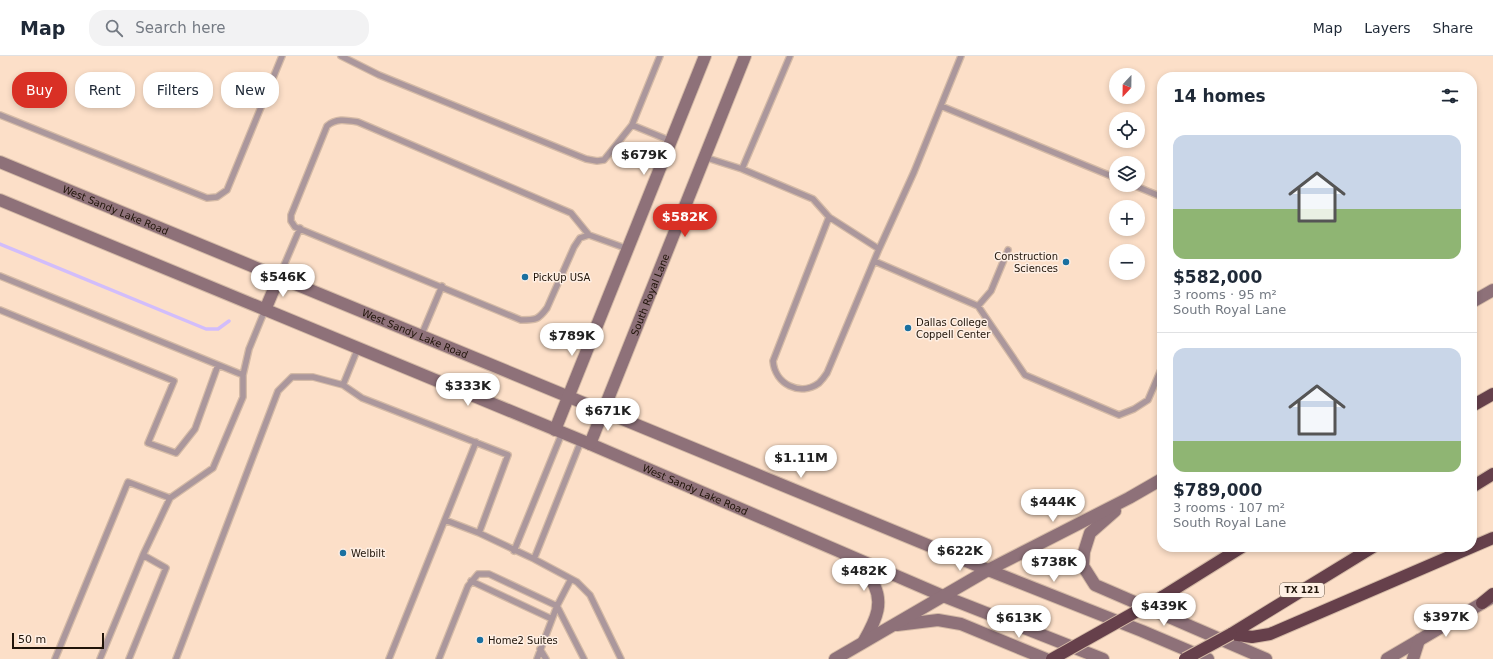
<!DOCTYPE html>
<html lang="en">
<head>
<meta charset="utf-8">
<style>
  :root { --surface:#fff; --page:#f2f2f3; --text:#1f2937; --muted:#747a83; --line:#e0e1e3; --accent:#d93025 }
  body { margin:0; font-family:"DejaVu Sans",sans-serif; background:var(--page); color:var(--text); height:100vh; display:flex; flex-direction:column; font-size:15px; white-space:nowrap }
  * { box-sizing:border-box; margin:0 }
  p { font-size:13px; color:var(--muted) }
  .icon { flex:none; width:22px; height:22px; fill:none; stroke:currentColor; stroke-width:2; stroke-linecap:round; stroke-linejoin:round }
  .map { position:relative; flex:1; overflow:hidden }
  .side { position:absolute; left:1157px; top:16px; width:320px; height:480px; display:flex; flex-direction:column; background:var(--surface); border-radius:16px; box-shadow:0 2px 6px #0003 }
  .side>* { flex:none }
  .banner { position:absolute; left:12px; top:16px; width:380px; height:36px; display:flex; gap:8px }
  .needle { width:26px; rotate:202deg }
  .tools { position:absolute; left:1109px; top:12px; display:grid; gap:8px }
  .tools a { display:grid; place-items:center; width:36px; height:36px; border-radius:50%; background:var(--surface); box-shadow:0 2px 6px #0003; font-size:20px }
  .scale { position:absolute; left:12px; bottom:10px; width:92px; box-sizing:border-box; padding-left:4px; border:2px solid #201409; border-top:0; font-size:11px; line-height:14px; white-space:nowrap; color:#201409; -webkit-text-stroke:3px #feefe4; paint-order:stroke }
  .price { position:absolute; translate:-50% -34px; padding:0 9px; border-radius:14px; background:#fff; color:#222; font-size:13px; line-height:26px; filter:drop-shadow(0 1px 2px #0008) }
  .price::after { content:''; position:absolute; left:50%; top:24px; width:12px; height:9px; margin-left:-6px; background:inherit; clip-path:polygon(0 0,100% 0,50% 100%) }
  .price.selected { background:var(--accent); color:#fff }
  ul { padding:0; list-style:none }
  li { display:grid; align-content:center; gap:8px; height:212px; padding:0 16px }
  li+li { border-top:1px solid var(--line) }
  li span { display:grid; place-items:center; height:124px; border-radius:12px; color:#555 }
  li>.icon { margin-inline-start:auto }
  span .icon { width:72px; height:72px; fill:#fffc; stroke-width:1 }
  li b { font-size:17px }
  h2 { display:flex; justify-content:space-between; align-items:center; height:48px; padding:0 16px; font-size:17px }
  .pill { padding:0 14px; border-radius:16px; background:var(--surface); box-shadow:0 2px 6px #0003; font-size:14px; line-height:36px }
  .pill.selected { background:var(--accent); color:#fff }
  header { display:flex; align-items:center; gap:24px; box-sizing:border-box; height:56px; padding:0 20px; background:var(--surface); border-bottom:1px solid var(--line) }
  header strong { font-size:19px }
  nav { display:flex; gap:22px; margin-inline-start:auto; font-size:14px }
  .search { width:280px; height:36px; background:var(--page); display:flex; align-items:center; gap:10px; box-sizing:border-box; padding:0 14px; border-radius:16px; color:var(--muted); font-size:15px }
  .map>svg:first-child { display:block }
</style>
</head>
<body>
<header>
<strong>Map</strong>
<div class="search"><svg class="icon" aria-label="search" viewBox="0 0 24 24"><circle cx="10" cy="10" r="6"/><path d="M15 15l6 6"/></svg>Search here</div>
<nav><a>Map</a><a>Layers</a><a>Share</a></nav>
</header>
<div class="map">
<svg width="1493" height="603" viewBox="0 0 1493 603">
  <rect width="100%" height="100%" fill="#fcdfc8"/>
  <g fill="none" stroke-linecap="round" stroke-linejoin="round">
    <path stroke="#d2bdfb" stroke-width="3.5" d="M0,188L206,273H218L229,265"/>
    <g stroke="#d4baa6" stroke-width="8">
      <path id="lane" d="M341,0L379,19L586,103L597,105L604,104L632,69
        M660,0L632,69L671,85
        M941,50L1116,122
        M0,59L207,142L217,141L227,134L282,0
        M704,101L742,113L813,143L829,161L879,193
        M742,113L790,0
        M1133,129L1162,141
        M829,161L773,305C775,328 800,341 819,327C822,324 825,320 827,317L879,193L914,116L961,0
        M589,179L571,157L358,66C346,64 336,62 327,70L291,159V165L295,171L521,264C536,264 538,264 547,252L574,191L580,182L589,179L628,193
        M874,205L978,250L1025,319L1119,359L1134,353L1148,344L1162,311
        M0,220L243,319
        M279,221L300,172
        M978,250L991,235L1008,194
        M0,254L174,325L148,387L176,397L195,373L218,309
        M421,280L442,230
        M343,329L362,342L508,399L479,477L534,503L577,526L590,539L621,603
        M445,464L479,477
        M514,495L562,377
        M534,503L581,385
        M471,525L552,563
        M557,550L584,603
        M540,593L546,603
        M55,603L128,426L170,442
        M100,603L143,499L170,442L213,412L243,341V319L249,293L265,254
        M129,603L166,512L143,499
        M176,603L278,335L292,321H313L343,329L358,292
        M389,603L476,386
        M439,603L468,530L478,518H489L557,550L571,523
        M537,603L557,550"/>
    </g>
    <g stroke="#d4baa6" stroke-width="14">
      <g id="secondary">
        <path id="s1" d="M0,106L988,514L1142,575L1208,603"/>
        <path id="s2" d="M0,144L590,388L943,540L1103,603"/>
        <path d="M1472,246L1493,234"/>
        <path d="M265,254L279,221"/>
        <path d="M555,374L705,0"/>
        <path id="s3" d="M590,388L745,0"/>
        <path d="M1115,455L1090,477L1084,496L1083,510L1095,529L1266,603"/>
        <path d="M846,502C854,508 865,515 870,522C886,545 876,564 864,585"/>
        <path d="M897,569L938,564L961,568L1046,603"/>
        <path d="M835,603L988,514L1129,442L1162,423"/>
        <path d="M1387,603L1491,542"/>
        <path d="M1413,603L1419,584"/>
      </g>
    </g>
    <g stroke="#d4baa6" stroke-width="14">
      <path id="highway" d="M1472,350L1493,338
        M1472,431L1493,418
        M1162,541L1242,491
        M1482,547L1493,538
        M1231,578L1252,581L1270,578L1493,482
        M1231,578L1373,491"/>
    </g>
    <use href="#lane" stroke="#ab979c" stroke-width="5.5"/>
    <use href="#secondary" stroke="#8e7179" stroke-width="12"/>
    <use href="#highway" stroke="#66404b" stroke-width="12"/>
    <g stroke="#d4baa6" stroke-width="14" stroke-linecap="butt">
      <path id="highway-bridge" d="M1052,603L1162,541
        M1185,603L1231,578"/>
    </g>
    <use href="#highway-bridge" stroke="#66404b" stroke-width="12"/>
  </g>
  <g fill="#1a70a0" stroke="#feefe4" stroke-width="1.5">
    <circle cx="1066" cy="206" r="4"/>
    <circle cx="525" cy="221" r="4"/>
    <circle cx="908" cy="272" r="4"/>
    <circle cx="343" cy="497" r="4"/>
    <circle cx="480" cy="584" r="4"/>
  </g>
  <g text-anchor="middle" stroke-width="3" stroke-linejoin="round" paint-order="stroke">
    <rect fill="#feefe4" stroke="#63564b" stroke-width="1" x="1280" y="527" width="44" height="14" rx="3"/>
    <g font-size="9" font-weight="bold" fill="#201409">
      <text x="1302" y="537">TX 121</text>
    </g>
    <g font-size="10" fill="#201409" stroke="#feefe4">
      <text dy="4" stroke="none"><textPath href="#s1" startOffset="125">West Sandy Lake Road</textPath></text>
      <text dy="4" stroke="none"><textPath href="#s3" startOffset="161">South Royal Lane</textPath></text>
      <text dy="4" stroke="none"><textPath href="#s1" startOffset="449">West Sandy Lake Road</textPath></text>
      <text dy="4" stroke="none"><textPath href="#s2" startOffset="753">West Sandy Lake Road</textPath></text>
    </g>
    <g font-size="10" fill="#201409" stroke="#feefe4" text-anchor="start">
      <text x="1058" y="204" text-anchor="end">Construction<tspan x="1058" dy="12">Sciences</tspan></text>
      <text x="533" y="225">PickUp USA</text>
      <text x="916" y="270">Dallas College<tspan x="916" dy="12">Coppell Center</tspan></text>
      <text x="351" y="501">Welbilt</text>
      <text x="488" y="588">Home2 Suites</text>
    </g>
  </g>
</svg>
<div class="tools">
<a><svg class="needle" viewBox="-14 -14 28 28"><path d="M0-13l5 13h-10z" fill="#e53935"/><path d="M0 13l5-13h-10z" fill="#747a83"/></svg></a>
<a><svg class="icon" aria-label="locate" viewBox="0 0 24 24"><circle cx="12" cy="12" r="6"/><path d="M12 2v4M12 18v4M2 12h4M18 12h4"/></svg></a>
<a><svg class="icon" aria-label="layers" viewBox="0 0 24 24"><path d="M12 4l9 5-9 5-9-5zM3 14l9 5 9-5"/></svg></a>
<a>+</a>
<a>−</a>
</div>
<div class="scale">50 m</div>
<b class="price" style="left:644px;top:120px">$679K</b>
<b class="price selected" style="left:685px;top:182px">$582K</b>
<b class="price" style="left:283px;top:242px">$546K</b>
<b class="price" style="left:572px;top:301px">$789K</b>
<b class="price" style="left:468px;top:351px">$333K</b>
<b class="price" style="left:608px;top:376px">$671K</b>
<b class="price" style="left:801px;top:423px">$1.11M</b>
<b class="price" style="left:1053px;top:467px">$444K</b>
<b class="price" style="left:960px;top:516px">$622K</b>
<b class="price" style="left:1054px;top:527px">$738K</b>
<b class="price" style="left:864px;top:536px">$482K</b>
<b class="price" style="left:1164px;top:571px">$439K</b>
<b class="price" style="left:1446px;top:582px">$397K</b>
<b class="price" style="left:1019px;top:583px">$613K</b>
<div class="banner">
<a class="pill selected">Buy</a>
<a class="pill">Rent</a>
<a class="pill">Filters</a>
<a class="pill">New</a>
</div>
<section class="side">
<h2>14 homes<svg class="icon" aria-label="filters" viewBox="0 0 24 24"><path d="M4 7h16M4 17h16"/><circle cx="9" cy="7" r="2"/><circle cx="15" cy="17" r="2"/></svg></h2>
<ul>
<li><span style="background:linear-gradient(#c9d6e8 60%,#8fb573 0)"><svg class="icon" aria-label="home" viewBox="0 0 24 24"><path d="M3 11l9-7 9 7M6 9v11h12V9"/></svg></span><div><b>$582,000</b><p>3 rooms · 95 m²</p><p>South Royal Lane</p></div></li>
<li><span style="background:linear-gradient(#c9d6e8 75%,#8fb573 0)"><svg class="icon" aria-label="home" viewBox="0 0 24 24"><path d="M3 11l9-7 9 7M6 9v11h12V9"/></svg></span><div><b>$789,000</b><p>3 rooms · 107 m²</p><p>South Royal Lane</p></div></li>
</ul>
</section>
</div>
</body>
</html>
